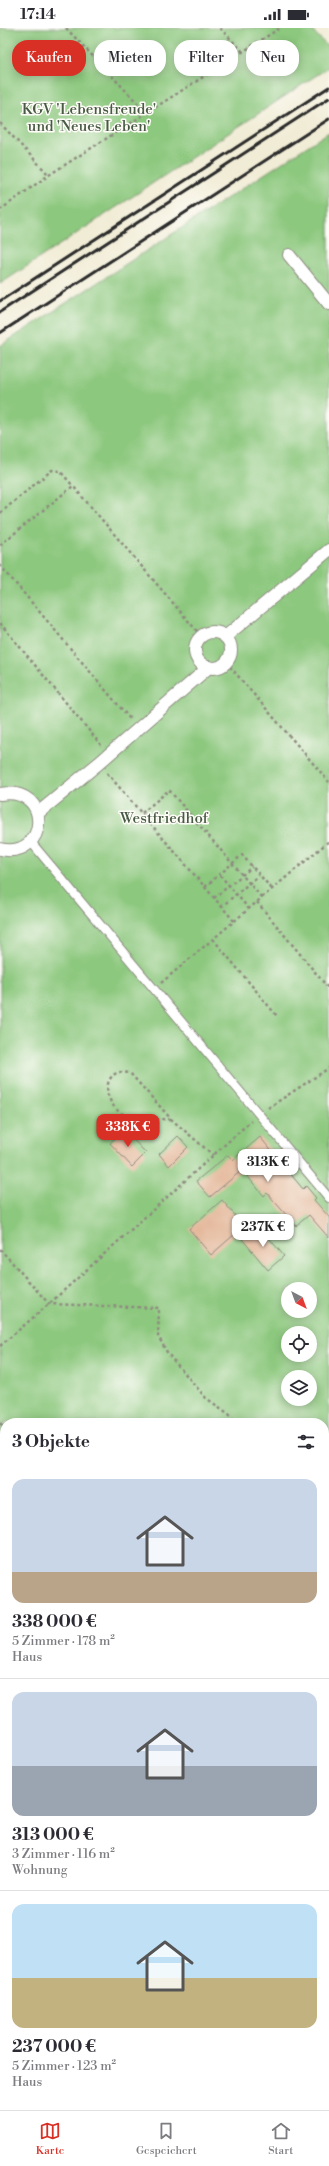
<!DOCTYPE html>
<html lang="de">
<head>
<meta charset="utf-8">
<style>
  :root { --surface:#fff; --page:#f2f2f3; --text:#2b2b33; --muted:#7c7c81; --line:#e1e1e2; --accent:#d93025 }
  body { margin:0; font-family:"Libre Bodoni",serif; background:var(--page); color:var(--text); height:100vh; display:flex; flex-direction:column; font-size:15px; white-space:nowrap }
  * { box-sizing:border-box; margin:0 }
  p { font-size:13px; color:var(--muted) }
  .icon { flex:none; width:22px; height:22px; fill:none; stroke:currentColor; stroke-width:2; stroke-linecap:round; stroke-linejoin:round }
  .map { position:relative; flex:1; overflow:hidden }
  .panel { position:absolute; left:0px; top:1390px; width:329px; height:692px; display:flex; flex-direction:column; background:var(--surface); border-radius:16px 16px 0 0; box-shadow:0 2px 10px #0003 }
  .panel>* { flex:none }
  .top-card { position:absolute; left:12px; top:12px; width:305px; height:36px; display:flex; gap:8px }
  .needle { width:26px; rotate:139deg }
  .tools { position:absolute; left:281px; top:1254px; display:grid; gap:8px }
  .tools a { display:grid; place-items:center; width:36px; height:36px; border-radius:50%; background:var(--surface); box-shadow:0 2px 10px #0003; font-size:20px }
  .price { position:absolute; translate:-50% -34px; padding:0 9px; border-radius:8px; background:#fff; color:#222; font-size:13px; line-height:26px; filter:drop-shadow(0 1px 2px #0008) }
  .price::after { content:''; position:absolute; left:50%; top:24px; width:12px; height:9px; margin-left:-6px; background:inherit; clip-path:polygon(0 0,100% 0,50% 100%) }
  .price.selected { background:var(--accent); color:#fff }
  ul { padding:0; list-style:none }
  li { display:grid; align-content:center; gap:8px; height:212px; padding:0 12px }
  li+li { border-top:1px solid var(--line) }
  li span { display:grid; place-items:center; height:124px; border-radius:12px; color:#555 }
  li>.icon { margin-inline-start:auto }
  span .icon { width:72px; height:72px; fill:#fffc; stroke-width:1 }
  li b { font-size:17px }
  h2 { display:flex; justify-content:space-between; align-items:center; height:48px; padding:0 12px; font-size:17px }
  .tag { padding:0 14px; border-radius:16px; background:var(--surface); box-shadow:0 2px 10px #0003; font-size:14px; line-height:36px }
  .tag.selected { background:var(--accent); color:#fff }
  .status { display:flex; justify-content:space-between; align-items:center; height:28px; padding:0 20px; background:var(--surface); direction:ltr }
  .status svg { height:11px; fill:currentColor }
  .dock { display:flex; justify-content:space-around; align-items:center; height:56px; border-top:1px solid var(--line); background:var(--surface); font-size:11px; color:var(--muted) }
  .dock a { display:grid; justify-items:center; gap:2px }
  .dock .selected { color:var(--accent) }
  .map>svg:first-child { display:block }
</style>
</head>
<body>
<div class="status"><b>17:14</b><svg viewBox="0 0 49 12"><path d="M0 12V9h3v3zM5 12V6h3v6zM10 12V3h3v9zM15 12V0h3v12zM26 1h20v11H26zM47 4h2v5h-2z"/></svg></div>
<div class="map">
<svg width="329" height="2082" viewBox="0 0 329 2082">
  <rect width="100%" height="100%" fill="#fdfcf7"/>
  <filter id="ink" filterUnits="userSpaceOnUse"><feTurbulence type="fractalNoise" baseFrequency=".025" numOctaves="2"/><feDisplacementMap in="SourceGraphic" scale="8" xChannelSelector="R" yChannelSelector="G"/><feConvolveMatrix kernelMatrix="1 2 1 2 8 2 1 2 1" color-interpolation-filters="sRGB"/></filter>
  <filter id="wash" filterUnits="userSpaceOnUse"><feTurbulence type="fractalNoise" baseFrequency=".012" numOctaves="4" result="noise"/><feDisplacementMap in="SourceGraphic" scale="16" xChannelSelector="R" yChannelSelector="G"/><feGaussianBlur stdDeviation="0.9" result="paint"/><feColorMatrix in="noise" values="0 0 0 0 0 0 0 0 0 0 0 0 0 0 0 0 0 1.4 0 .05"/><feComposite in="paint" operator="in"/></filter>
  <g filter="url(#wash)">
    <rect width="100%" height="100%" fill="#f1ecd5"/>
    <path fill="#eed6bb" d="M5,1630V1760L0,1765V1634Z"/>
    <path fill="#8cc87e" stroke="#5c7a54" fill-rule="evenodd" d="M0,0H310L329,20V39L0,256Z
      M329,104V1803L324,1799V1395H5V1439L0,1433V318ZM288,1261H310V1283H288ZM288,1305H310V1327H288ZM288,1349H310V1371H288Z
      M5,1806V1912L0,1917V1810Z
      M324,2028L329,2034V2072L324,2066Z"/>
    <g id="blocks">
      <path fill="#e3b597" d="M124,1102L146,1125L132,1139L110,1115Z
        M178,1108L188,1119L169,1138L159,1126Z
        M260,1109L303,1161L306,1158L316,1170L314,1172L329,1189V1210L309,1187L296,1198L267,1165L264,1168L242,1142L210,1169L196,1153L228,1127L233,1132Z
        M222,1172L244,1198L211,1227L189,1201Z
        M258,1197L284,1228L268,1242L242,1211Z"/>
    </g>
  </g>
  <g filter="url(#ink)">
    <use href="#blocks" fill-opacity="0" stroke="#8e8c80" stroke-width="1"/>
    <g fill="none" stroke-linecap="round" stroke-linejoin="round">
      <g stroke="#8e8c80" stroke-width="10">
        <path id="service" d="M31,814L329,1170
          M196,2077L200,2082"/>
      </g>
      <g stroke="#8e8c80" stroke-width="14">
        <path id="pedestrian" d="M289,227L329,276
          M195 622a18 18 0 1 1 36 0a18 18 0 1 1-36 0Z
          M225,609L329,522
          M0,766C53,757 49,832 0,821
          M38,785L99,735L209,639"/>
      </g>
      <g stroke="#8e8c80" stroke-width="18">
        <path id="minor" d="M0,1460L5,1466
          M324,1823L329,1827
          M0,1996L5,2002
          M70,2077L75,2082
          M132,2082L138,2077"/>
      </g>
      <path stroke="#8e8c80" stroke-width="2.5" stroke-dasharray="3 3" stroke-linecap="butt" d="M66,0L147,85
        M220,0L243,24
        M0,95L49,147
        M0,182L49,147L280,0
        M0,485L52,442L60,443L73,458
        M0,517L73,458L202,609
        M0,537L130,691
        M0,595L101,717
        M226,634L329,754
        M107,745L234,893
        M142,785L169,762L262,870
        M220,847L249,881
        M205,859L242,827L272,861
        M214,870L252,839
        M257,874L329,961
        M221,879L259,847
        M213,911L277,988
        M161,955L329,813
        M268,1080L329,1040
        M171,1091C157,1091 140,1093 127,1088C109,1082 98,1054 118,1044L130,1045L171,1091L213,1127
        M0,1221L49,1276L159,1280L158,1308L168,1326L206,1370L229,1386L237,1395
        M0,1318L49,1276L251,1093
        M0,1395L5,1401
        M0,1484L5,1490
        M324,1490L329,1496
        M324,1501L329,1497
        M0,1596L5,1591
        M324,1756L329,1751
        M324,1762L329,1767
        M0,1775L5,1771
        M324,1804L329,1808
        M324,1847L329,1853
        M0,2018L5,2024
        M50,2077L54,2082
        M269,2077L273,2082"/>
      <use href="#service" stroke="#fff" stroke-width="8"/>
      <use href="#pedestrian" stroke="#fff" stroke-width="12"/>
      <use href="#minor" stroke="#fff" stroke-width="16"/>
      <path stroke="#2b2b2b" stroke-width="3" d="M0,273L329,59
        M0,284L329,70
        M0,305L329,91"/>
    </g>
  </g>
  <g text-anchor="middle" stroke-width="3" stroke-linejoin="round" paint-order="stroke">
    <g font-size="15" fill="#485a44" stroke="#fdfcf7">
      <text x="89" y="86">KGV 'Lebensfreude'<tspan x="89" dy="17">und 'Neues Leben'</tspan></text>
      <text x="164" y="795">Westfriedhof</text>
    </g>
  </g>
</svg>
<div class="tools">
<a><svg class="needle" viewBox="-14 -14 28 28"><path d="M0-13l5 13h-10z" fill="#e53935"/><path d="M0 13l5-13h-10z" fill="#7c7c81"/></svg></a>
<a><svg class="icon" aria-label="locate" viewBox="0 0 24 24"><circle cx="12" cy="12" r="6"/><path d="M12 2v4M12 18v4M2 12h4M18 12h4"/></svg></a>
<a><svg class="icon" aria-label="layers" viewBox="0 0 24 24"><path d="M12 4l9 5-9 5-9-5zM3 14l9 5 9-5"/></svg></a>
</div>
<b class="price selected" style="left:128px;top:1120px">338K €</b>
<b class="price" style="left:268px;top:1155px">313K €</b>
<b class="price" style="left:263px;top:1220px">237K €</b>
<div class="top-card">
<a class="tag selected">Kaufen</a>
<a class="tag">Mieten</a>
<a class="tag">Filter</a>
<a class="tag">Neu</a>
</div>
<section class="panel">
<h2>3 Objekte<svg class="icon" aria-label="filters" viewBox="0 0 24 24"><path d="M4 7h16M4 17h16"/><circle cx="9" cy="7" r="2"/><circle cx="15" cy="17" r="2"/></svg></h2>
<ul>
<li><span style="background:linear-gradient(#c9d6e8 75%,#b9a48a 0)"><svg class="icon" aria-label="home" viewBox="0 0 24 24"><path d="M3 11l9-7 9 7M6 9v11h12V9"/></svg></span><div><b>338 000 €</b><p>5 Zimmer · 178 m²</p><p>Haus</p></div></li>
<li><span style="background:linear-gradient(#c9d6e8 60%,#9aa5b1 0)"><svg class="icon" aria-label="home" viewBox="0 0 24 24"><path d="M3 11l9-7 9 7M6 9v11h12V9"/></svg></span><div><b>313 000 €</b><p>3 Zimmer · 116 m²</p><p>Wohnung</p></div></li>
<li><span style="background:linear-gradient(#bfe0f5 60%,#c2b280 0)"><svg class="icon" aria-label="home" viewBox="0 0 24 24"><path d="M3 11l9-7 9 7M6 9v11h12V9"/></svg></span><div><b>237 000 €</b><p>5 Zimmer · 123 m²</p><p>Haus</p></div></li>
</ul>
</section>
</div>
<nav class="dock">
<a class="selected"><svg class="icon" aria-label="map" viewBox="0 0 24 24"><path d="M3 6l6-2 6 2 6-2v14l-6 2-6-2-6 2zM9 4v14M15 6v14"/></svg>Karte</a>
<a><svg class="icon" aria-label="saved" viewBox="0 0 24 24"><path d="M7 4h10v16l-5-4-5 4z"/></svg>Gespeichert</a>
<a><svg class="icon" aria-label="home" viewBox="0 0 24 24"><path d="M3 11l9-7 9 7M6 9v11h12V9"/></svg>Start</a>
</nav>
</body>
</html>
